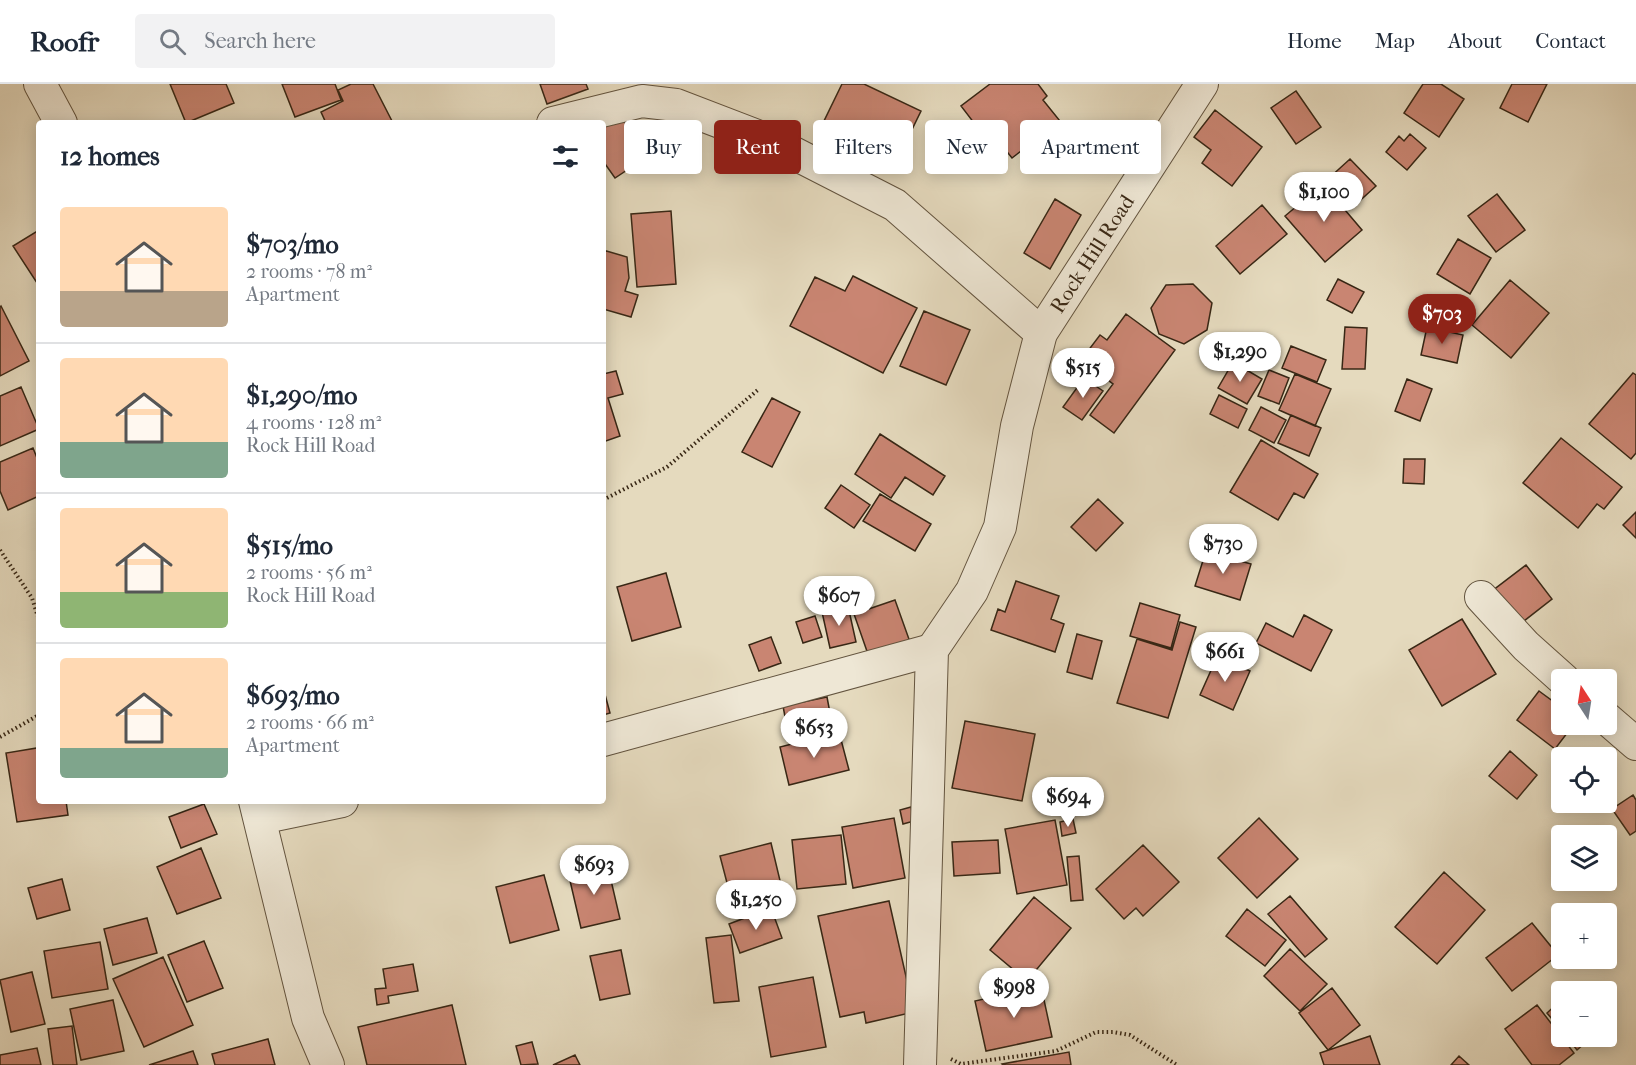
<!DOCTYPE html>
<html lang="en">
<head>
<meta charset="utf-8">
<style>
  :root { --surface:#fff; --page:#f2f2f3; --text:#1f2937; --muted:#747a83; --line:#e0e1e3; --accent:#8f2418 }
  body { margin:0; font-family:"IM FELL French Canon",serif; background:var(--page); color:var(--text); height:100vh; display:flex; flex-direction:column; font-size:22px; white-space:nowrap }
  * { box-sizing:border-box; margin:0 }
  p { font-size:20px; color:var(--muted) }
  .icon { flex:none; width:33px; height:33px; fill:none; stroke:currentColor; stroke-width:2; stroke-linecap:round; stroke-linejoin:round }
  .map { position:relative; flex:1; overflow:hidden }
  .drawer { position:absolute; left:36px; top:36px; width:570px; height:684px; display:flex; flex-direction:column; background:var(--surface); border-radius:6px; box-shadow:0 3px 15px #0003 }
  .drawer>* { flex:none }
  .hud { position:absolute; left:624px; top:36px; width:570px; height:54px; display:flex; gap:12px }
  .needle { width:39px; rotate:348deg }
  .tools { position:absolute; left:1551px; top:585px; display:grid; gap:12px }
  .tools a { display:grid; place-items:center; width:66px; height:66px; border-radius:6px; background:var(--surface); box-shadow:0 3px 15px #0003; font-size:30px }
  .price { position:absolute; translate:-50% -51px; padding:0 14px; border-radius:21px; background:#fff; color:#222; font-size:20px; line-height:39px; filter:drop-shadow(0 2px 3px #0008) }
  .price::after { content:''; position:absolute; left:50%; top:36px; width:18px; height:14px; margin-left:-9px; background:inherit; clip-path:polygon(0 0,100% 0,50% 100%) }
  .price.active { background:var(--accent); color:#fff }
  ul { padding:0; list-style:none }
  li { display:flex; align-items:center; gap:18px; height:150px; padding:0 24px }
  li+li { border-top:2px solid var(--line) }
  li span { display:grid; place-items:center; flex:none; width:168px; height:120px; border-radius:6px; color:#555 }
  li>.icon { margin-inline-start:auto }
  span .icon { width:72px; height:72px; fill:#fffc; stroke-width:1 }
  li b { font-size:26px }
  h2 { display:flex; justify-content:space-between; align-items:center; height:72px; padding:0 24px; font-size:26px }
  .tag { padding:0 21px; border-radius:6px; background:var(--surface); box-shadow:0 3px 15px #0003; font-size:21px; line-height:54px }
  .tag.active { background:var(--accent); color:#fff }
  header { display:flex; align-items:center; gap:36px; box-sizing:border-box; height:84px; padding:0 30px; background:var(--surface); border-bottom:2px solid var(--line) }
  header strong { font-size:28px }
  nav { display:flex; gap:33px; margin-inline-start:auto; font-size:21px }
  .search { width:420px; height:54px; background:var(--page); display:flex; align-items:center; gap:15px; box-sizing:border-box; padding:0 21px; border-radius:6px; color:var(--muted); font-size:22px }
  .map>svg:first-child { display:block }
</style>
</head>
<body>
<header>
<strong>Roofr</strong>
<div class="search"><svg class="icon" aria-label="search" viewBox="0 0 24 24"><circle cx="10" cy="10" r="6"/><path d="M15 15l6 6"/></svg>Search here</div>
<nav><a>Home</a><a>Map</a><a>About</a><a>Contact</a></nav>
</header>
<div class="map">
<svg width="1636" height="981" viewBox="0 0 1636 981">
  <rect width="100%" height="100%" fill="#e5dabe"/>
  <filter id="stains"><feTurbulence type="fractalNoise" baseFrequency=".00333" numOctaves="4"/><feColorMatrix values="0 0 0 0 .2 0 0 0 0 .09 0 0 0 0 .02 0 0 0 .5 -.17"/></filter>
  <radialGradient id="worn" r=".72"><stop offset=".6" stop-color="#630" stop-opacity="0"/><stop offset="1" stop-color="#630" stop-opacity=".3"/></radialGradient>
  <path fill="#c98572" stroke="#382715" stroke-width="1.5" d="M170,0H226L234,19L186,39Z
    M282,0H335L341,16L295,33Z
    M351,0H373L393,39H326L321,28L343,17L338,6Z
    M540,0H586L588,5L547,20Z
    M842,0H864L921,27L899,72L824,37Z
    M990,0H1038L1047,12L1043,16L1060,37L1012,74L1004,64L997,69L961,22Z
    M1423,0H1441L1464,15L1439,53L1404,29Z
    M1512,0H1547L1528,38L1500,24Z
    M1296,7L1321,43L1296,60L1271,24Z
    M1215,26L1262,63L1232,102L1202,79L1211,66L1194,53Z
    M619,30L648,72L615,94L603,77V41Z
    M1410,50L1426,64L1407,86L1386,68L1399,52L1404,57Z
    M1350,75L1376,102L1353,123L1328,95Z
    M1323,100L1362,146L1325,178L1285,132Z
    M1497,110L1525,146L1496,168L1468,132Z
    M1055,115L1081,131L1050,185L1024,169Z
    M1262,121L1287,150L1240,190L1216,162Z
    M671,127L676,200L637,203L631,130Z
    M39,146V202L13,162Z
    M1458,155L1491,174L1470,210L1437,190Z
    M603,166L627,173L629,194L625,207L638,211L631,233L603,225Z
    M853,192L917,224L883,289L790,242L815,193L845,207Z
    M1338,195L1364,208L1352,229L1327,216Z
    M1510,196L1549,229L1511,274L1472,241Z
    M1193,200L1212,219L1207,246L1184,260L1159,250L1151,224L1166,201Z
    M1,222L29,277L0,292V223Z
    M924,227L970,246L946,301L900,282Z
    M1126,230L1175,266L1114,349L1090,331L1113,300L1081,276L1100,251L1107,256Z
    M1345,243L1367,244L1365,285H1342Z
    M1427,243L1463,251L1457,279L1421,271Z
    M1291,262L1326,276L1317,298L1282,284Z
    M1233,278L1262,295L1247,320L1218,304Z
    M1269,286L1289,294L1279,320L1258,312Z
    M616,287L623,310L608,314L620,352L603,358V290Z
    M1633,289L1636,291V369L1631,375L1589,340Z
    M1295,290L1331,305L1315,342L1279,326Z
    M1084,294L1103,307L1082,336L1063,323Z
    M1407,295L1432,305L1420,337L1395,327Z
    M21,303L39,345L0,362V312Z
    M1219,311L1247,325L1238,344L1210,330Z
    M772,314L800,328L772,383L742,368Z
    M1261,323L1286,336L1274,359L1249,346Z
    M1291,331L1321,344L1309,372L1278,359Z
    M880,350L945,392L933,411L905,393L891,414L855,390Z
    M1561,354L1622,403L1604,425L1597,420L1578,444L1523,399Z
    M1261,356L1318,390L1304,414L1294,409L1278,436L1230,408Z
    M33,364L39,379V412L8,426L0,407V378Z
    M1404,375H1425L1424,400L1403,399Z
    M841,401L870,421L854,444L825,424Z
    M880,410L931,440L915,467L863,437Z
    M1098,415L1123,439L1096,467L1071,443Z
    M1636,428V454L1623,441Z
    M1206,467L1251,480L1240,516L1195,502Z
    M1526,481L1552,515L1519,541L1492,507Z
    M666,489L681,543L632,557L617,503Z
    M1016,497L1059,512L1051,535L1064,540L1055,568L991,546L998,525L1005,528Z
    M895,516L910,558L869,573L854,530Z
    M1140,519L1180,531L1171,564L1130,552Z
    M848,522L856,558L830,564L822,528Z
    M1304,531L1332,546L1311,587L1256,559L1266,539L1293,553Z
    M815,532L822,553L803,559L796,538Z
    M1462,535L1496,590L1442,622L1409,566Z
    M1180,538L1196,543L1168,634L1117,619L1137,555L1172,566Z
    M1077,550L1102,557L1092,595L1067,588Z
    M771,553L781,579L759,587L749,561Z
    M1217,573L1250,587L1233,626L1200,611Z
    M603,603L610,629L603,631Z
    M1539,607L1562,624V640H1574L1555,665L1517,636Z
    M827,613L833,645L789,654L783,622Z
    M965,637L1035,650L1022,717L952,704Z
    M839,648L849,686L789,701L780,663Z
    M37,664L39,717H66L68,731L17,738L6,669Z
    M1510,667L1537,691L1517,715L1489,692Z
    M1633,711L1636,716V747L1630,751L1612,725Z
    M204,720L217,750L181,764L169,733Z
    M911,723L914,737L903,740L900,726Z
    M894,734L905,794L853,804L842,743Z
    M1259,734L1298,775L1257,814L1218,774Z
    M1073,735L1076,749L1062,752L1060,738Z
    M1055,736L1067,801L1017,810L1005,745Z
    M841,751L846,800L797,805L792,756Z
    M998,756L1000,789L954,792L952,758Z
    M771,759L782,805L732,818L720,772Z
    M1143,761L1179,798L1143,832L1136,824L1124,835L1096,805Z
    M201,764L221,814L177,830L157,783Z
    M1079,772L1083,816L1071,817L1067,773Z
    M607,779L620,835L581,844L568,788Z
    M1444,788L1485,826L1437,880L1395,843Z
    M544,791L559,846L510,859L496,803Z
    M62,795L70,826L37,835L28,804Z
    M1290,812L1327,855L1305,873L1268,830Z
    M1034,813L1071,844L1027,897L990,866Z
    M889,817L914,928L866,939L864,928L840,933L818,832Z
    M771,824L782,854L740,869L729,840Z
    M1247,825L1286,856L1265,882L1226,852Z
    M147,834L157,869L113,881L104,845Z
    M1532,839L1558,871L1512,907L1486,874Z
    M731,851L739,917L714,919L706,854Z
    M204,857L223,904L187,918L168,871Z
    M100,858L108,905L52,914L44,867Z
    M1290,865L1327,900L1300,927L1264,892Z
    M621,866L630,910L600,916L590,872Z
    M163,873L193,941L144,963L113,895Z
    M413,880L418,907L388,912L389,919L377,921L375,905L386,904L383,885Z
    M32,888L45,940L11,948L0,896Z
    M813,893L826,963L771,973L759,903Z
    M1041,902L1052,953L986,967L975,917Z
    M1332,904L1360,941L1328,966L1299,929Z
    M113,916L124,967L81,976L70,925Z
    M1561,916H1562V947L1547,929Z
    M452,921L466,981H367L358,943Z
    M1537,921L1574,969L1559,981H1532L1505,945Z
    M72,942L77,981H53L48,945Z
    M1370,952L1380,981H1324L1320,969Z
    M1566,952H1593L1577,966Z
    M268,955L275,981H215L212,970Z
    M532,958L538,980L521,981L516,962Z
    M37,964L41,981H0V971Z
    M193,967L198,981H149Z
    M1069,968L1071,981H1003L1002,980Z
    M575,971L580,981H553Z
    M1459,972L1469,981H1451Z"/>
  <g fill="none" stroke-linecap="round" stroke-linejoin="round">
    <g stroke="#63543f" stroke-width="34">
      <g id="minor">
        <path d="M40,0L61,39"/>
        <path d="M553,39L642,17L676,21L770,57L895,121L1041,249"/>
        <path d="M1481,513L1526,562L1564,596"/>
        <path d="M1606,634L1636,660"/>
        <path d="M603,656L932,566"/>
        <path d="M255,717L308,934L328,981"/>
        <path d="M260,734L342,717"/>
        <path id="s1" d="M920,981L932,566L972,507L1000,443L1017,342L1041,249L1202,0"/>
      </g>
    </g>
    <path stroke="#382715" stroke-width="4" stroke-dasharray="1.5 3" stroke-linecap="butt" d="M603,416L667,383L759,305
      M0,466L32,514L39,536
      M0,653L39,631
      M951,975L961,980L1056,967L1096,948H1113L1130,951L1177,981"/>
    <use href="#minor" stroke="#eee7d5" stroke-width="32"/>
  </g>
  <g text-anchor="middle" stroke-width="4.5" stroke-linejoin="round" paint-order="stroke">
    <g font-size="21" fill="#382715" stroke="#eee7d5">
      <text dy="7" stroke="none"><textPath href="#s1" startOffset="849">Rock Hill Road</textPath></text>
    </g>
  </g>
  <rect width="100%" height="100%" filter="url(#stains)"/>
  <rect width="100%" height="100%" fill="url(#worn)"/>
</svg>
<div class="tools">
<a><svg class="needle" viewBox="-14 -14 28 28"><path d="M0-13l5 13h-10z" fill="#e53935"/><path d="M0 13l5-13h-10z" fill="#747a83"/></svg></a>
<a><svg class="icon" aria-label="locate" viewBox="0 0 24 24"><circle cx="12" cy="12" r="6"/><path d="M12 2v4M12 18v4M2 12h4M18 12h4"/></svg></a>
<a><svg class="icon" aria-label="layers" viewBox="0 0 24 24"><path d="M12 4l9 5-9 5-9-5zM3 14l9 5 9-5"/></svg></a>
<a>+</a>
<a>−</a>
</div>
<b class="price" style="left:1324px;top:139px">$1,100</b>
<b class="price active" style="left:1442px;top:261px">$703</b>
<b class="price" style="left:1240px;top:299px">$1,290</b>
<b class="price" style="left:1083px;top:315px">$515</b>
<b class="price" style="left:1223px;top:491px">$730</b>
<b class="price" style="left:839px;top:543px">$607</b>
<b class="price" style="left:1225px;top:599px">$661</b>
<b class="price" style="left:814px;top:675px">$653</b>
<b class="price" style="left:1068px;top:744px">$694</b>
<b class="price" style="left:594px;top:812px">$693</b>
<b class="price" style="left:756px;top:847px">$1,250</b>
<b class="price" style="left:1014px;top:935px">$998</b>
<div class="hud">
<a class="tag">Buy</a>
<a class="tag active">Rent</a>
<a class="tag">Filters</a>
<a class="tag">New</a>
<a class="tag">Apartment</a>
</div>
<section class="drawer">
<h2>12 homes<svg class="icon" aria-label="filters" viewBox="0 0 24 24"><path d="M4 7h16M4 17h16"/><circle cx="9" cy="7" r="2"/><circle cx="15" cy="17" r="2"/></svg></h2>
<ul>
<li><span style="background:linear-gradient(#ffd9b3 70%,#b9a48a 0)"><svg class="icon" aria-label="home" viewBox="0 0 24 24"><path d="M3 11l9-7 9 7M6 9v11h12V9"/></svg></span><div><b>$703/mo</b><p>2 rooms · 78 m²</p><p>Apartment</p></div></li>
<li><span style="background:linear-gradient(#ffd9b3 70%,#7fa58c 0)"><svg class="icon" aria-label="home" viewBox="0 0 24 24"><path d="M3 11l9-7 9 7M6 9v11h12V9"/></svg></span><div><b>$1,290/mo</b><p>4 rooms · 128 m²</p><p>Rock Hill Road</p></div></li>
<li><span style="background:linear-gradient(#ffd9b3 70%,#8fb573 0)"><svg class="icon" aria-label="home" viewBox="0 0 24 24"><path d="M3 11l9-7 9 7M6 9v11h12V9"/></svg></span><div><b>$515/mo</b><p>2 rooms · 56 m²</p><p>Rock Hill Road</p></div></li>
<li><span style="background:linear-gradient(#ffd9b3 75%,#7fa58c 0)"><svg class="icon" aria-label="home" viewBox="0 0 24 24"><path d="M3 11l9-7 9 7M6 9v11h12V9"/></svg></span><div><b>$693/mo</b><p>2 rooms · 66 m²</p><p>Apartment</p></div></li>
</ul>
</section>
</div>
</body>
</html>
